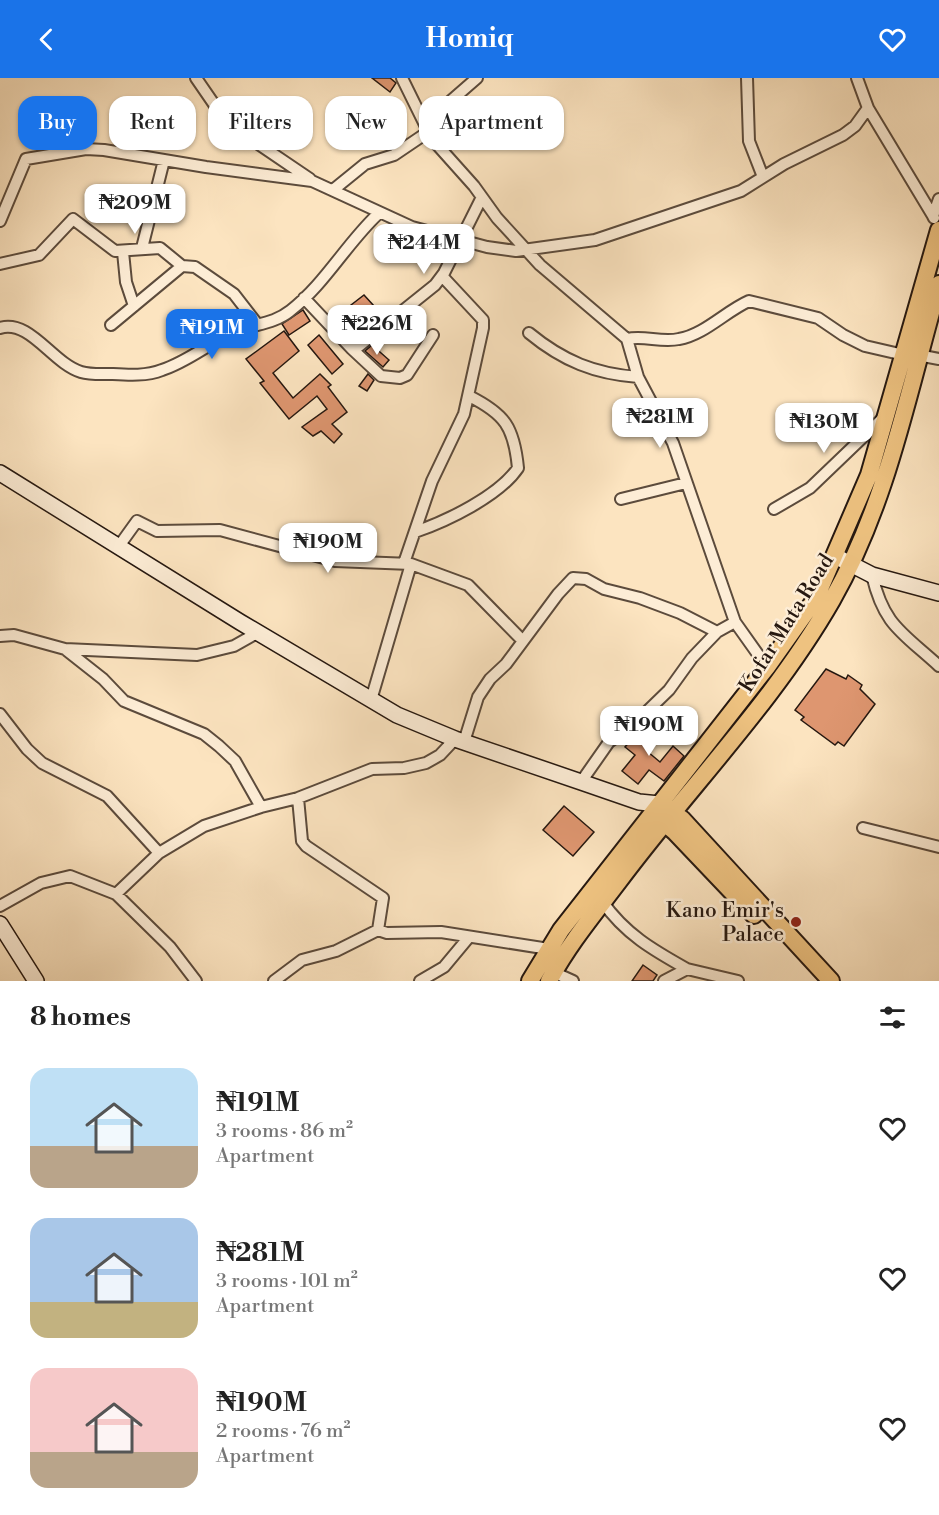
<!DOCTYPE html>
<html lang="en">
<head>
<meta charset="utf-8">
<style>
  :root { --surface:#fff; --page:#f2f2f2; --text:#222; --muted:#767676; --accent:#1a73e8 }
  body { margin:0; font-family:"Libre Bodoni",serif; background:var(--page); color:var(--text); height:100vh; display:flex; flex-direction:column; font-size:22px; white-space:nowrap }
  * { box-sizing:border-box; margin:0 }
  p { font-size:20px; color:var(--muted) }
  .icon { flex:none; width:33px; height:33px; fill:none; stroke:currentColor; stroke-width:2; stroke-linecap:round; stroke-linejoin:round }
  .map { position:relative; height:903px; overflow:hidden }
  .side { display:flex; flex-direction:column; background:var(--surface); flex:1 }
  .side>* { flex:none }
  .hud { position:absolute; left:18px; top:18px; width:600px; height:54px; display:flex; gap:12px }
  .price { position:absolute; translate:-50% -51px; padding:0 14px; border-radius:12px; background:#fff; color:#222; font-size:20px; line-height:39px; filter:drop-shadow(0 2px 3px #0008) }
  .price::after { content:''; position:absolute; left:50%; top:36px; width:18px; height:14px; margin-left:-9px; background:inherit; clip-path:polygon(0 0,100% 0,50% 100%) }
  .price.selected { background:var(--accent); color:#fff }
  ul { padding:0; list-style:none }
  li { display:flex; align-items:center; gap:18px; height:150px; padding:0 30px }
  li span { display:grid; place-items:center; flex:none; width:168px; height:120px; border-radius:18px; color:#555 }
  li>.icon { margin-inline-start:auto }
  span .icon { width:72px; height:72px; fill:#fffc; stroke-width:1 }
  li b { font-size:26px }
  h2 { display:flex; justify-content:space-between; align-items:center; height:72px; padding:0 30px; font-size:26px }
  .pill { padding:0 21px; border-radius:18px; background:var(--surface); box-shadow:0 2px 4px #0004; font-size:21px; line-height:54px }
  .pill.selected { background:var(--accent); color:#fff }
  header { display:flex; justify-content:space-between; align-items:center; height:78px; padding:0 30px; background:var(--accent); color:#fff; font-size:27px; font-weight:700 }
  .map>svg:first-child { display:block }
</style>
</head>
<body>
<header><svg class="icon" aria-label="back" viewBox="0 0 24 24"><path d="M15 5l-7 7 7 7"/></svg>Homiq<svg class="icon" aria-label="heart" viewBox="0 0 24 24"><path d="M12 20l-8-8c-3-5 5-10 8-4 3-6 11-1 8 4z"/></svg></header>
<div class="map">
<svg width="939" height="903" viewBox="0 0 939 903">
  <rect width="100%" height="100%" fill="#fce4c0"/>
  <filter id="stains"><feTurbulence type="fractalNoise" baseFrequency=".00333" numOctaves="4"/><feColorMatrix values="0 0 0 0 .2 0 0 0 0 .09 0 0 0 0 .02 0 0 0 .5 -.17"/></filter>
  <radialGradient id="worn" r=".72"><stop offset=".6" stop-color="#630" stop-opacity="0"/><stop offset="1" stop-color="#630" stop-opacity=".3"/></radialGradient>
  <path fill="#de9670" stroke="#261810" stroke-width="1.5" d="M372,0H390L396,5L390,14Z
    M364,217L374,228L362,238L351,227Z
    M303,232L310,243L289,257L282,246Z
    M284,253L299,273L273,295L293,320L320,296L331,307L328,309L347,334L332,346L342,356L334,365L321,353L313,358L302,349L327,331L317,318L289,341L260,305L264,303L246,281Z
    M319,257L343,286L332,296L308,267Z
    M372,267L389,282L383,289L365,273Z
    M368,296L374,302L367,313L359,308Z
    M826,591L846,601L848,597L862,607L860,611L875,626L844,668L838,664L835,667L801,642L804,639L795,632Z
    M646,645L661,658L648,674L660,684L673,668L684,678L664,703L649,692L638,706L622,693L635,677L625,669Z
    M564,728L594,754L573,778L543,752Z
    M643,887L657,897L653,903H632Z"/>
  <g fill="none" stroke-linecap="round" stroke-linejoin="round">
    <g stroke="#5c4b3c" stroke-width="14">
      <path id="street" d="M196,0L218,32L251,61L310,101
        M402,0L432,61L474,108L497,140L540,187L627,261L638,299L673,365L735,544L767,589
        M747,0L749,63L763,99
        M857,0L868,30L933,138
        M424,41L446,27L477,0
        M333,112L365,86L394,77L428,54
        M934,140L933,138L939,121
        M0,143L26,81L86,71L104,72L206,89L312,103L412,149L487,169L516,173L595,162L741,113L784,86L843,57L855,48L868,30
        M142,170L164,82
        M123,174L126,204L134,228
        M0,186L39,177L73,141L115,173L160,170L182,188L195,189L234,216L258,247
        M304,220L352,271L381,298L400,300L407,297L433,257
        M111,247L182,188
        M0,250C30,241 52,285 81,294C91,297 102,296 113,296C129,297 147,298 162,292C188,284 210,264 235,254C253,246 274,246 290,233C325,206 346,166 378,136
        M529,255C563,283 595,296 638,299
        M627,261C644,257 661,265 679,261C704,257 726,233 749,223L818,240L843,257L865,268L904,277
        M354,272L435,207L444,195L482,119
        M918,277L939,281
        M621,421L686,405
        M774,431L810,410L883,340
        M415,454C447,443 499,418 518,390C514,349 505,336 469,318
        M119,468L137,443L157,453L220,452L335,483L411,486L468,507L522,562
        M404,485L432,403L464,336L483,250V242L442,198
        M872,497C884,548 902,554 939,588
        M0,558L14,557L65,571L197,577L234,568L257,555
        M65,571L103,601L124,623L204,656L219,668L235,683L261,729
        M371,622L411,486
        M0,636L27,671L42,685L107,718L159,775
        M464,664L478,619L490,601L506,586L558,516L573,500L586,501L604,511L640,520L680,535L717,554
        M581,704L609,664L633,647L669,612L692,580L717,554L735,544
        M298,720L302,763L306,768L383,820L378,852
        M863,750L939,769
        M116,816L170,869L196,903
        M602,823C625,856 653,872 687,891
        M0,828L41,805L70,798L116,816L159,775L204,748L261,729L298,720L372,691L404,690L426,685L440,677L455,661
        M553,894L573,903
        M274,903L302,882L336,873L378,852L387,855L441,854L549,871
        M420,903L444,889L469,859
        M664,903L687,891L738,903"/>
    </g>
    <g stroke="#261810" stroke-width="18">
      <path id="secondary" d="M0,395L240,544L397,637L455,661L581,704L639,724L659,726
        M835,478L872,497L939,515
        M0,846L36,903"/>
    </g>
    <g stroke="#261810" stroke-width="20">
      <path id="primary" d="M664,728L682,741L831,903
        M656,738L675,754L754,837
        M530,903L561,852L767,589L816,520L869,397L939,152
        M549,903C568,867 594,836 619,803C689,709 773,625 832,522C888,424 908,313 939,206"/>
    </g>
    <use href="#street" stroke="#fdedd6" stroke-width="10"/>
    <use href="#secondary" stroke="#fdedd6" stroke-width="15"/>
    <use href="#primary" stroke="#eec280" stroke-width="16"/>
  </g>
  <circle fill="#8f2418" stroke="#fdedd6" stroke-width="2" cx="796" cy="844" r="6"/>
  <g text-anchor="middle" stroke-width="5" stroke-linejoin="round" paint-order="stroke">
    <g font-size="21" fill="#261810" stroke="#fdedd6">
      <text transform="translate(786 545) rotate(-58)" y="7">Kofar Mata Road</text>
    </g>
    <g font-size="21" fill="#261810" stroke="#fdedd6" text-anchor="end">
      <text x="784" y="839">Kano Emir's<tspan x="784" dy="24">Palace</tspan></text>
    </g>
  </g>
  <rect width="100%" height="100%" filter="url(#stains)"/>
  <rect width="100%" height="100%" fill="url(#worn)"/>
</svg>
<b class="price" style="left:135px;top:157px">₦209M</b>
<b class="price" style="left:424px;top:197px">₦244M</b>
<b class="price" style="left:377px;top:278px">₦226M</b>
<b class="price selected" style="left:212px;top:282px">₦191M</b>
<b class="price" style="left:660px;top:371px">₦281M</b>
<b class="price" style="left:824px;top:376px">₦130M</b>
<b class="price" style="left:328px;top:496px">₦190M</b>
<b class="price" style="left:649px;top:679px">₦190M</b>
<div class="hud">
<a class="pill selected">Buy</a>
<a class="pill">Rent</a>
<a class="pill">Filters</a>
<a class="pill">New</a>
<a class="pill">Apartment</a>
</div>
</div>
<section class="side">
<h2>8 homes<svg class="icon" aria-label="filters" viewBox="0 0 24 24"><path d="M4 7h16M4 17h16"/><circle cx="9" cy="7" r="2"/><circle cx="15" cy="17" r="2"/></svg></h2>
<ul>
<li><span style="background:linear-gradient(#bfe0f5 65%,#b9a48a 0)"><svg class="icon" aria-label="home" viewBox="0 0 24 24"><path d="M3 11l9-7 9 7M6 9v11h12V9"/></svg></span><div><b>₦191M</b><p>3 rooms · 86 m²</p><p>Apartment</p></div><svg class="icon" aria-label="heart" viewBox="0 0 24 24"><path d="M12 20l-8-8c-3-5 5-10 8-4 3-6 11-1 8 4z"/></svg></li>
<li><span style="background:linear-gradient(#a9c7e8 70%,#c2b280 0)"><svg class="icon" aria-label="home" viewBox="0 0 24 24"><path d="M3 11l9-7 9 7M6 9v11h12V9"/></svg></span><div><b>₦281M</b><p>3 rooms · 101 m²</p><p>Apartment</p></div><svg class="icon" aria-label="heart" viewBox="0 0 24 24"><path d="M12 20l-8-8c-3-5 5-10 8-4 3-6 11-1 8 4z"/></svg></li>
<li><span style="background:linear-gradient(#f6c9c9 70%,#b9a48a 0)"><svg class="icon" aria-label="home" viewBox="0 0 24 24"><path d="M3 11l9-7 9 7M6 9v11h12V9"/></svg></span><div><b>₦190M</b><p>2 rooms · 76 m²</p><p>Apartment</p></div><svg class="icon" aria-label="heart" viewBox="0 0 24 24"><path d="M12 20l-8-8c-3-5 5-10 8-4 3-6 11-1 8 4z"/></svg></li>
</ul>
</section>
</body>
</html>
